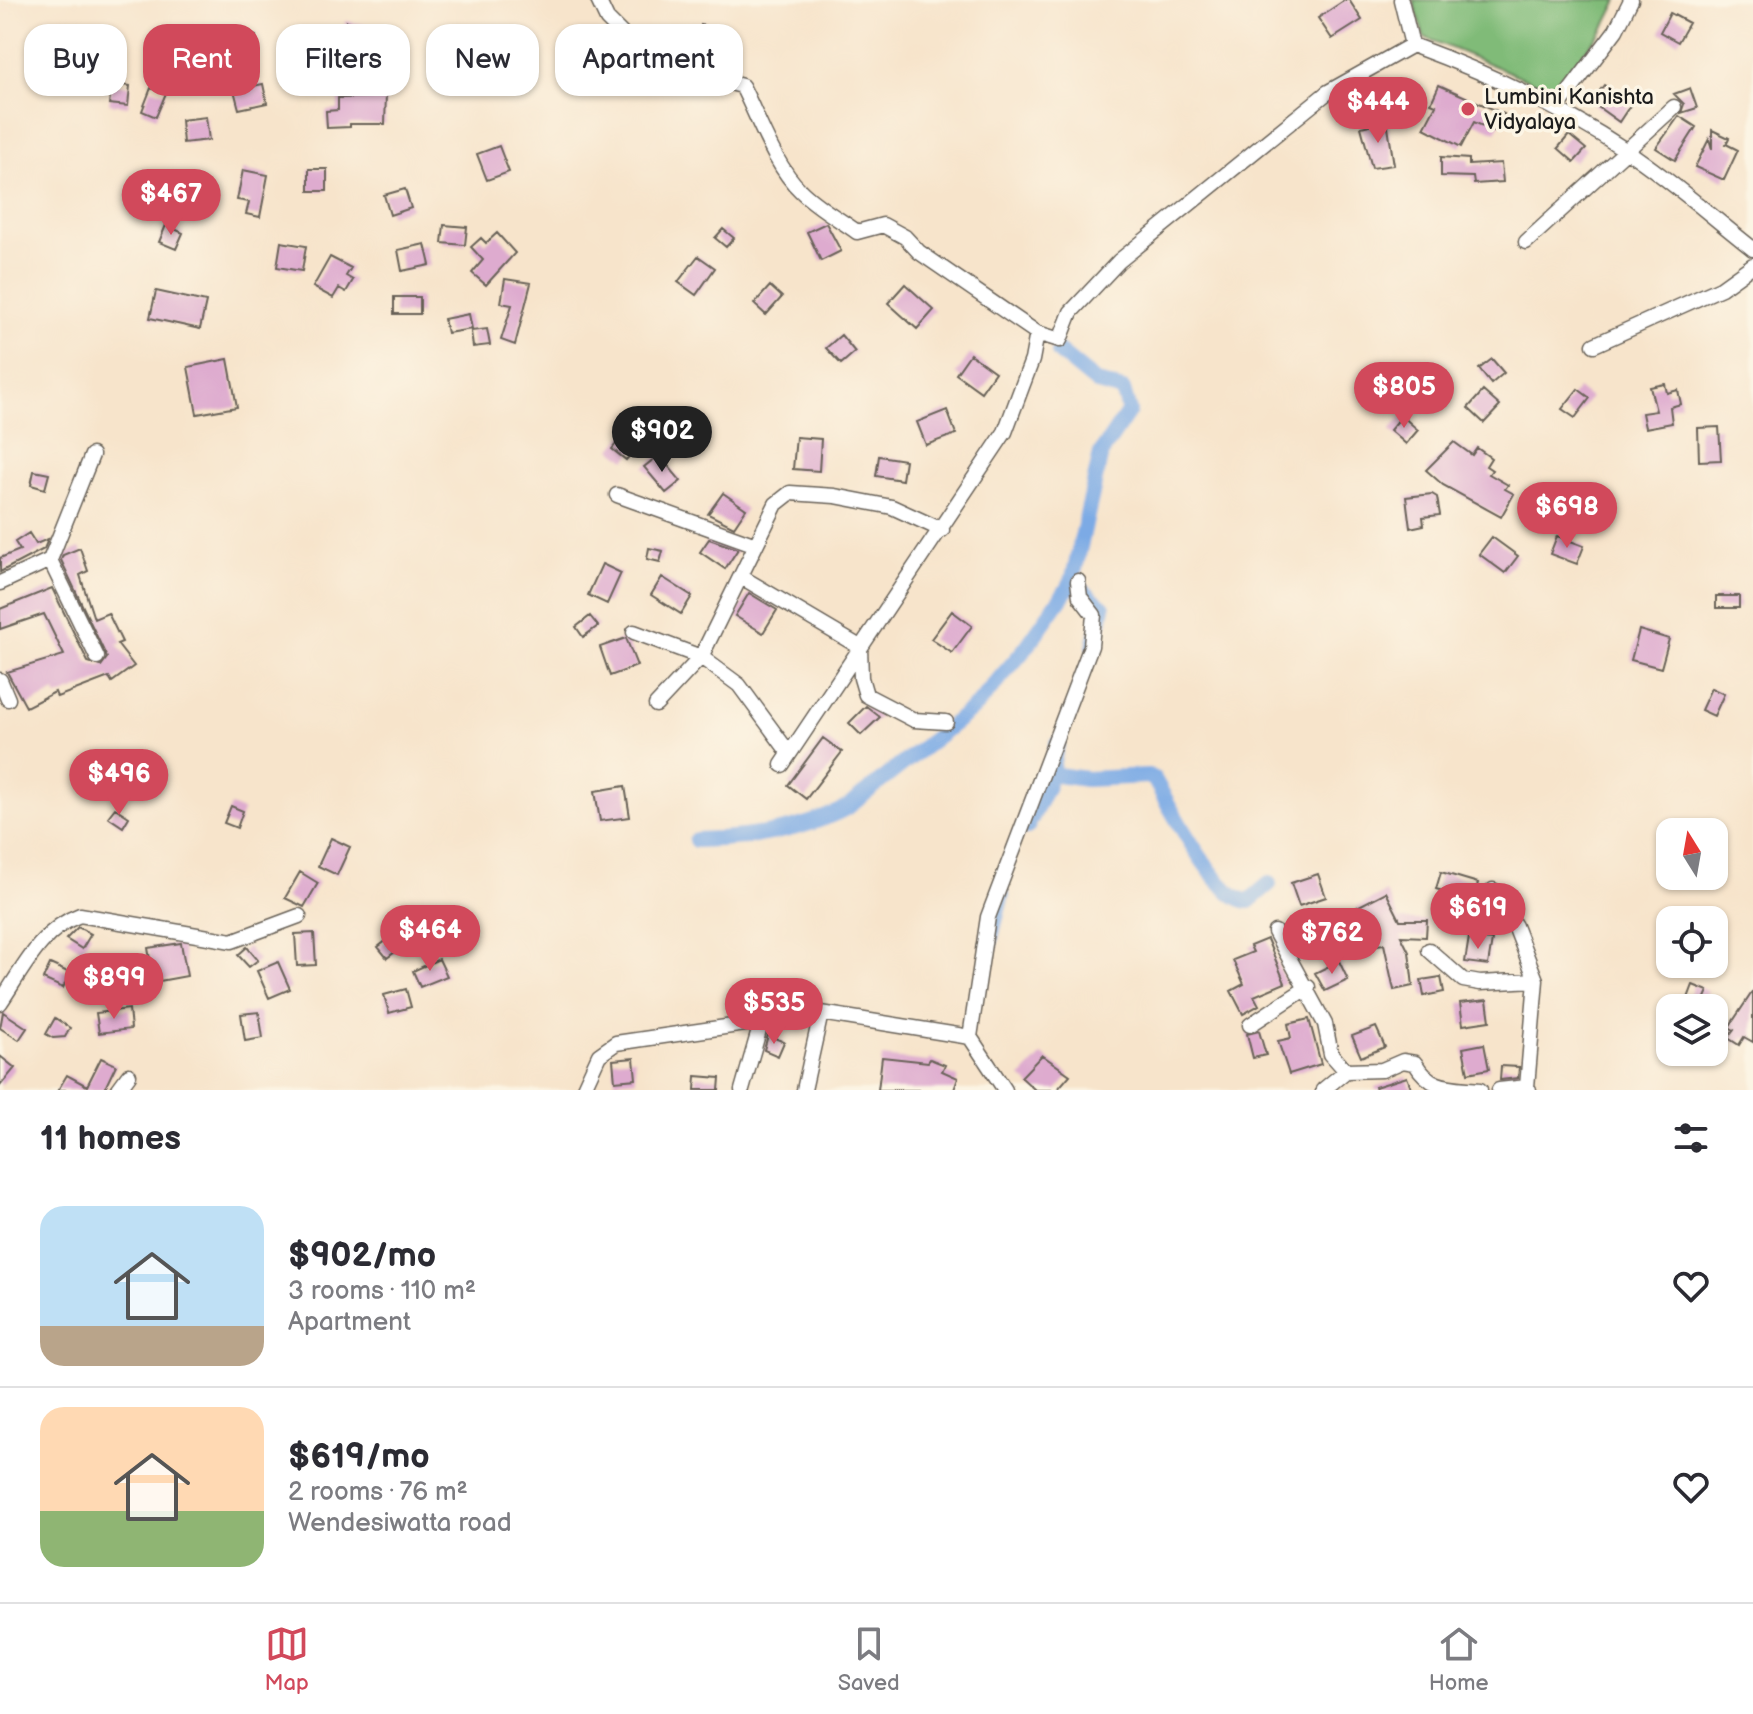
<!DOCTYPE html>
<html lang="en">
<head>
<meta charset="utf-8">
<style>
  :root { --surface:#fff; --page:#f2f2f3; --text:#2b2b33; --muted:#7c7c81; --line:#e1e1e2; --accent:#d1495b }
  body { margin:0; font-family:"Balsamiq Sans",sans-serif; background:var(--page); color:var(--text); height:100vh; display:flex; flex-direction:column; font-size:30px; white-space:nowrap }
  * { box-sizing:border-box; margin:0 }
  p { font-size:26px; color:var(--muted) }
  .icon { flex:none; width:44px; height:44px; fill:none; stroke:currentColor; stroke-width:2; stroke-linecap:round; stroke-linejoin:round }
  .map { position:relative; height:1090px; overflow:hidden }
  .panel { display:flex; flex-direction:column; background:var(--surface); flex:1 }
  .panel>* { flex:none }
  .top-card { position:absolute; left:24px; top:24px; width:800px; height:72px; display:flex; gap:16px }
  .needle { width:52px; rotate:349deg }
  .tools { position:absolute; left:1656px; top:818px; display:grid; gap:16px }
  .tools a { display:grid; place-items:center; width:72px; height:72px; border-radius:16px; background:var(--surface); box-shadow:0 2px 6px #0004; font-size:40px }
  .price { position:absolute; translate:-50% -68px; padding:0 18px; border-radius:28px; background:var(--accent); color:#fff; font-size:26px; line-height:52px; filter:drop-shadow(0 2px 4px #0008) }
  .price::after { content:''; position:absolute; left:50%; top:48px; width:24px; height:18px; margin-left:-12px; background:inherit; clip-path:polygon(0 0,100% 0,50% 100%) }
  .price.active { background:#222; color:#fff }
  ul { padding:0; list-style:none }
  li { display:flex; align-items:center; gap:24px; height:200px; padding:0 40px }
  li+li { border-top:2px solid var(--line) }
  li span { display:grid; place-items:center; flex:none; width:224px; height:160px; border-radius:24px; color:#555 }
  li>.icon { margin-inline-start:auto }
  span .icon { width:96px; height:96px; fill:#fffc; stroke-width:1 }
  li b { font-size:34px }
  h2 { display:flex; justify-content:space-between; align-items:center; height:96px; padding:0 40px; font-size:34px }
  .pill { padding:0 28px; border-radius:24px; background:var(--surface); box-shadow:0 2px 6px #0004; font-size:28px; line-height:72px }
  .pill.active { background:var(--accent); color:#fff }
  .tab-bar { display:flex; justify-content:space-around; align-items:center; height:112px; border-top:2px solid var(--line); background:var(--surface); font-size:22px; color:var(--muted) }
  .tab-bar a { display:grid; justify-items:center; gap:4px }
  .tab-bar .active { color:var(--accent) }
  .map>svg:first-child { display:block }
</style>
</head>
<body>
<div class="map">
<svg width="1753" height="1090" viewBox="0 0 1753 1090">
  <rect width="100%" height="100%" fill="#fcf5e5"/>
  <filter id="ink" filterUnits="userSpaceOnUse"><feTurbulence type="fractalNoise" baseFrequency=".0125" numOctaves="2"/><feDisplacementMap in="SourceGraphic" scale="16" xChannelSelector="R" yChannelSelector="G"/><feConvolveMatrix kernelMatrix="1 2 1 2 8 2 1 2 1" color-interpolation-filters="sRGB"/></filter>
  <filter id="wash" filterUnits="userSpaceOnUse"><feTurbulence type="fractalNoise" baseFrequency=".006" numOctaves="4" result="noise"/><feDisplacementMap in="SourceGraphic" scale="32" xChannelSelector="R" yChannelSelector="G"/><feGaussianBlur stdDeviation="1.8" result="paint"/><feColorMatrix in="noise" values="0 0 0 0 0 0 0 0 0 0 0 0 0 0 0 0 0 1.4 0 .05"/><feComposite in="paint" operator="in"/></filter>
  <g filter="url(#wash)">
    <rect width="100%" height="100%" fill="#f7e4cb"/>
    <path fill="#80bb78" stroke="#4e6c4a" stroke-width="2" d="M1413,0H1618L1603,30L1553,90L1424,37Z"/>
    <g fill="none" stroke-linecap="round" stroke-linejoin="round">
      <path stroke="#7caae5" stroke-width="16" d="M1073,583L1103,607L1094,648
        M1050,774L1086,779L1148,776L1154,779C1170,806 1217,901 1249,901L1269,884
        M1027,827L1047,786L1057,744
        M696,840C748,839 802,832 848,807L977,705L1025,649L1072,582L1101,453L1129,411L1123,390L1097,383L1059,352
        M989,945L1002,894"/>
    </g>
    <g id="blocks">
      <path fill="#deabcf" d="M1345,0H1349L1362,20L1332,39L1318,18Z
        M1670,13L1689,23L1678,42L1660,32Z
        M346,21L375,27L370,50L341,45Z
        M701,25L731,32L727,49L697,42Z
        M243,32L256,36L254,57L230,53V34Z
        M112,84L130,86L128,106L109,104Z
        M263,84L267,103L239,109L234,90Z
        M1439,85L1504,114L1496,132L1474,122L1461,147L1424,128L1436,105L1431,103Z
        M1604,85L1631,104L1619,122L1591,102Z
        M151,88L166,93L156,117L142,111Z
        M1690,88L1697,108L1681,113L1684,104L1674,94Z
        M370,94H386L385,124H350V127L327,128L326,111L338,110V98L370,97Z
        M1679,116L1696,127L1675,160L1656,148Z
        M206,117L209,140L183,143L181,120Z
        M1387,121L1394,165L1372,168L1361,127Z
        M1712,130L1729,138L1726,144L1738,150L1724,180L1695,167L1709,139L1712,149Z
        M1569,135L1586,149L1574,162L1558,148Z
        M499,146L509,172L487,180L477,154Z
        M1441,157L1469,159V165L1501,163L1503,182L1474,184L1473,177L1441,176Z
        M309,169H327V191H309Z
        M243,170L268,175L260,217L246,214L249,202L237,200Z
        M405,189L411,208L390,215L384,195Z
        M826,223L841,251L821,261L807,232Z
        M166,225L183,233L176,249L159,242Z
        M444,225L467,227L465,245L442,243Z
        M723,229L734,238L726,247L715,238Z
        M497,233L515,253L486,285L472,273L483,260L471,247L481,238L486,243Z
        M281,242L306,246L302,271L277,267Z
        M425,244L430,265L402,271L398,250Z
        M698,256L715,268L696,295L678,282Z
        M330,257L351,268L346,276L353,280L346,292L339,288L333,298L313,287Z
        M505,279L531,283L515,345L501,340L512,305L501,303Z
        M905,284L934,310L917,329L888,303Z
        M770,286L782,297L766,315L754,304Z
        M156,291L206,302L200,329L150,318Z
        M394,297H420V314H394Z
        M469,314L472,329L447,333L444,319Z
        M487,329L490,345L473,347L471,331Z
        M841,335L855,352L841,364L826,348Z
        M970,354L995,372L981,392L956,374Z
        M228,359L237,407L197,414L188,367Z
        M1492,359L1504,373L1491,384L1479,369Z
        M1665,384L1667,393L1678,390L1681,404L1670,407L1672,423L1645,428L1642,413L1656,411L1650,387Z
        M1578,389L1590,398L1575,418L1562,409Z
        M1483,391L1500,406L1484,423L1468,408Z
        M947,410L956,434L926,445L917,422Z
        M1402,416L1418,430L1406,444L1390,430Z
        M1719,427L1721,460L1699,461L1698,428Z
        M624,434L638,446L626,460L612,449Z
        M796,437L821,439L819,471L793,469Z
        M1454,442L1472,455L1477,448L1491,458L1486,466L1492,470L1489,474L1508,485L1505,489L1514,494L1501,517L1443,485L1426,470Z
        M659,455L681,481L666,493L644,467Z
        M879,456L905,460L902,480L876,476Z
        M34,471L49,474L45,489L31,485Z
        M723,493L746,509L734,527L708,514Z
        M1432,494L1437,497L1440,515L1423,517L1424,525L1410,528L1406,497Z
        M29,533L36,544L48,539L44,549L0,572V558L20,550L15,542Z
        M1557,536L1584,546L1577,564L1550,554Z
        M1492,537L1518,556L1505,573L1479,554Z
        M709,539L738,549L725,569L700,552Z
        M80,548L88,571L80,575L94,619L108,613L122,642L117,644L134,666L112,682L109,677L57,697L55,692L26,707L7,672L64,655L44,614L0,629V609L52,588L88,662L101,666L107,658L61,560L63,555Z
        M649,548L663,551L660,562L647,559Z
        M602,564L621,573L607,604L588,595Z
        M662,577L692,596L681,614L651,595Z
        M749,593L777,610L763,633L735,616Z
        M1716,596H1739V608H1716Z
        M952,611L972,626L952,653L931,639Z
        M590,616L598,626L583,637L576,627Z
        M1639,630L1669,639L1661,668L1631,660Z
        M626,638L637,666L610,676L600,647Z
        M1711,688L1724,694L1714,716L1701,710Z
        M866,706L880,717L861,735L849,723Z
        M823,738L842,752L806,799L788,785Z
        M625,786L630,817L600,821L595,791Z
        M231,806L243,811L237,828L224,823Z
        M115,808L129,817L123,827L108,817Z
        M331,838L350,847L337,875L318,866Z
        M300,872L318,883L304,907L285,898Z
        M1441,872L1478,883L1473,900L1436,889Z
        M1318,874L1326,897L1299,906L1291,883Z
        M1386,892L1400,920H1427L1426,937L1401,936L1409,952L1413,986L1394,990L1384,944L1369,946L1357,907Z
        M78,927L91,934L82,949L66,939Z
        M1322,929L1327,941L1309,950L1304,937Z
        M314,933L316,965L297,966L295,934Z
        M395,934L404,945L387,958L378,947Z
        M1469,937L1492,940L1488,965L1465,962Z
        M1267,939L1285,983L1254,996L1259,1005L1243,1014L1231,991L1244,984L1233,960L1253,952L1250,946Z
        M181,943L187,976L154,982L148,948Z
        M247,947L258,960L249,967L238,955Z
        M439,959L447,976L420,987L413,971Z
        M1339,961L1348,980L1325,991L1315,973Z
        M278,962L290,989L269,998L257,971Z
        M50,964L70,973L63,988L43,979Z
        M1441,977L1444,992L1424,996L1421,980Z
        M1693,985L1708,991L1701,1007L1687,1001Z
        M406,989L411,1007L389,1013L384,995Z
        M1753,991V1042L1744,1037L1739,1045L1728,1038L1734,1030L1729,1027Z
        M1487,1000L1490,1021L1463,1025L1460,1003Z
        M129,1009L131,1029L99,1033L96,1013Z
        M3,1012L27,1028L19,1040L0,1028Z
        M259,1012L263,1038L245,1041L241,1014Z
        M55,1018L70,1028L65,1037L53,1038L46,1034Z
        M1309,1019L1321,1064L1289,1074L1278,1041L1291,1038L1288,1024Z
        M1376,1027L1385,1047L1361,1057L1352,1036Z
        M1259,1031L1266,1055L1253,1058L1247,1034Z
        M768,1035L784,1042L778,1056L764,1050Z
        M1484,1044L1489,1069L1468,1073L1463,1048Z
        M1042,1055L1070,1075L1057,1090H1035L1021,1077Z
        M0,1056L15,1068L0,1086Z
        M882,1057L928,1062L930,1059L945,1065L942,1071L958,1078L954,1090H878Z
        M101,1058L116,1065L104,1090H58L67,1075L87,1086Z
        M634,1058L636,1079L615,1081L613,1060Z
        M1501,1066L1519,1067L1518,1078L1500,1080Z
        M696,1076L720,1078L719,1090H695Z
        M1407,1077L1412,1090H1376L1375,1087Z"/>
    </g>
  </g>
  <g filter="url(#ink)">
    <use href="#blocks" fill-opacity="0" stroke="#696259" stroke-width="2"/>
    <g fill="none" stroke-linecap="round" stroke-linejoin="round">
      <g stroke="#696259" stroke-width="17">
        <path id="street" d="M598,0L607,19L650,62L742,86C759,119 774,165 801,191C817,207 839,219 857,232L883,225L905,237L919,252L1037,333L1060,340L1071,312L1119,261L1328,92L1412,45
          M1401,0L1412,45C1488,73 1559,106 1627,151C1671,180 1711,216 1753,249
          M1557,108L1616,30L1631,0
          M1526,242L1674,107
          M1594,345L1721,288L1753,265
          M617,495L756,545
          M50,560L97,657
          M743,578L860,647L861,678L866,695L914,720L946,722
          M0,583L50,560L92,455
          M634,632L701,657L739,685L789,753
          M0,680L8,699
          M656,705L701,657L776,504L790,493L835,496L892,507L942,530
          M782,765L1005,432L1032,360L1037,333
          M1493,890L1515,926L1536,980L1527,1087
          M1275,932L1325,1024L1331,1054L1346,1071L1382,1070L1403,1061L1415,1063C1431,1090 1449,1087 1480,1090
          M1429,950L1463,980L1480,983L1536,980
          M0,1003C22,971 41,929 80,915L232,941L299,916
          M1250,1025L1308,987
          M118,1090L129,1075
          M583,1090L599,1055L616,1043L821,1013
          M742,1090L762,1020
          M804,1090L821,1013L970,1037
          M1005,1090L970,1037L988,917L1091,646L1094,615L1080,597L1078,581
          M1323,1090L1346,1071
          M1499,1090L1527,1087L1529,1090"/>
      </g>
      <use href="#street" stroke="#fff" stroke-width="14"/>
    </g>
  </g>
  <circle fill="#d1495b" stroke="#fcf5e5" stroke-width="3" cx="1468" cy="109" r="8"/>
  <g text-anchor="middle" stroke-width="7" stroke-linejoin="round" paint-order="stroke">
    <g font-size="22" fill="#1c1c1c" stroke="#fcf5e5" text-anchor="start">
      <text x="1484" y="104">Lumbini Kanishta<tspan x="1484" dy="25">Vidyalaya</tspan></text>
    </g>
  </g>
</svg>
<div class="tools">
<a><svg class="needle" viewBox="-14 -14 28 28"><path d="M0-13l5 13h-10z" fill="#e53935"/><path d="M0 13l5-13h-10z" fill="#7c7c81"/></svg></a>
<a><svg class="icon" aria-label="locate" viewBox="0 0 24 24"><circle cx="12" cy="12" r="6"/><path d="M12 2v4M12 18v4M2 12h4M18 12h4"/></svg></a>
<a><svg class="icon" aria-label="layers" viewBox="0 0 24 24"><path d="M12 4l9 5-9 5-9-5zM3 14l9 5 9-5"/></svg></a>
</div>
<b class="price" style="left:1378px;top:145px">$444</b>
<b class="price" style="left:171px;top:237px">$467</b>
<b class="price" style="left:1404px;top:430px">$805</b>
<b class="price active" style="left:662px;top:474px">$902</b>
<b class="price" style="left:1567px;top:550px">$698</b>
<b class="price" style="left:119px;top:817px">$496</b>
<b class="price" style="left:1478px;top:951px">$619</b>
<b class="price" style="left:430px;top:973px">$464</b>
<b class="price" style="left:1332px;top:976px">$762</b>
<b class="price" style="left:114px;top:1021px">$899</b>
<b class="price" style="left:774px;top:1046px">$535</b>
<div class="top-card">
<a class="pill">Buy</a>
<a class="pill active">Rent</a>
<a class="pill">Filters</a>
<a class="pill">New</a>
<a class="pill">Apartment</a>
</div>
</div>
<section class="panel">
<h2>11 homes<svg class="icon" aria-label="filters" viewBox="0 0 24 24"><path d="M4 7h16M4 17h16"/><circle cx="9" cy="7" r="2"/><circle cx="15" cy="17" r="2"/></svg></h2>
<ul>
<li><span style="background:linear-gradient(#bfe0f5 75%,#b9a48a 0)"><svg class="icon" aria-label="home" viewBox="0 0 24 24"><path d="M3 11l9-7 9 7M6 9v11h12V9"/></svg></span><div><b>$902/mo</b><p>3 rooms · 110 m²</p><p>Apartment</p></div><svg class="icon" aria-label="heart" viewBox="0 0 24 24"><path d="M12 20l-8-8c-3-5 5-10 8-4 3-6 11-1 8 4z"/></svg></li>
<li><span style="background:linear-gradient(#ffd9b3 65%,#8fb573 0)"><svg class="icon" aria-label="home" viewBox="0 0 24 24"><path d="M3 11l9-7 9 7M6 9v11h12V9"/></svg></span><div><b>$619/mo</b><p>2 rooms · 76 m²</p><p>Wendesiwatta road</p></div><svg class="icon" aria-label="heart" viewBox="0 0 24 24"><path d="M12 20l-8-8c-3-5 5-10 8-4 3-6 11-1 8 4z"/></svg></li>
</ul>
</section>
<nav class="tab-bar">
<a class="active"><svg class="icon" aria-label="map" viewBox="0 0 24 24"><path d="M3 6l6-2 6 2 6-2v14l-6 2-6-2-6 2zM9 4v14M15 6v14"/></svg>Map</a>
<a><svg class="icon" aria-label="saved" viewBox="0 0 24 24"><path d="M7 4h10v16l-5-4-5 4z"/></svg>Saved</a>
<a><svg class="icon" aria-label="home" viewBox="0 0 24 24"><path d="M3 11l9-7 9 7M6 9v11h12V9"/></svg>Home</a>
</nav>
</body>
</html>
